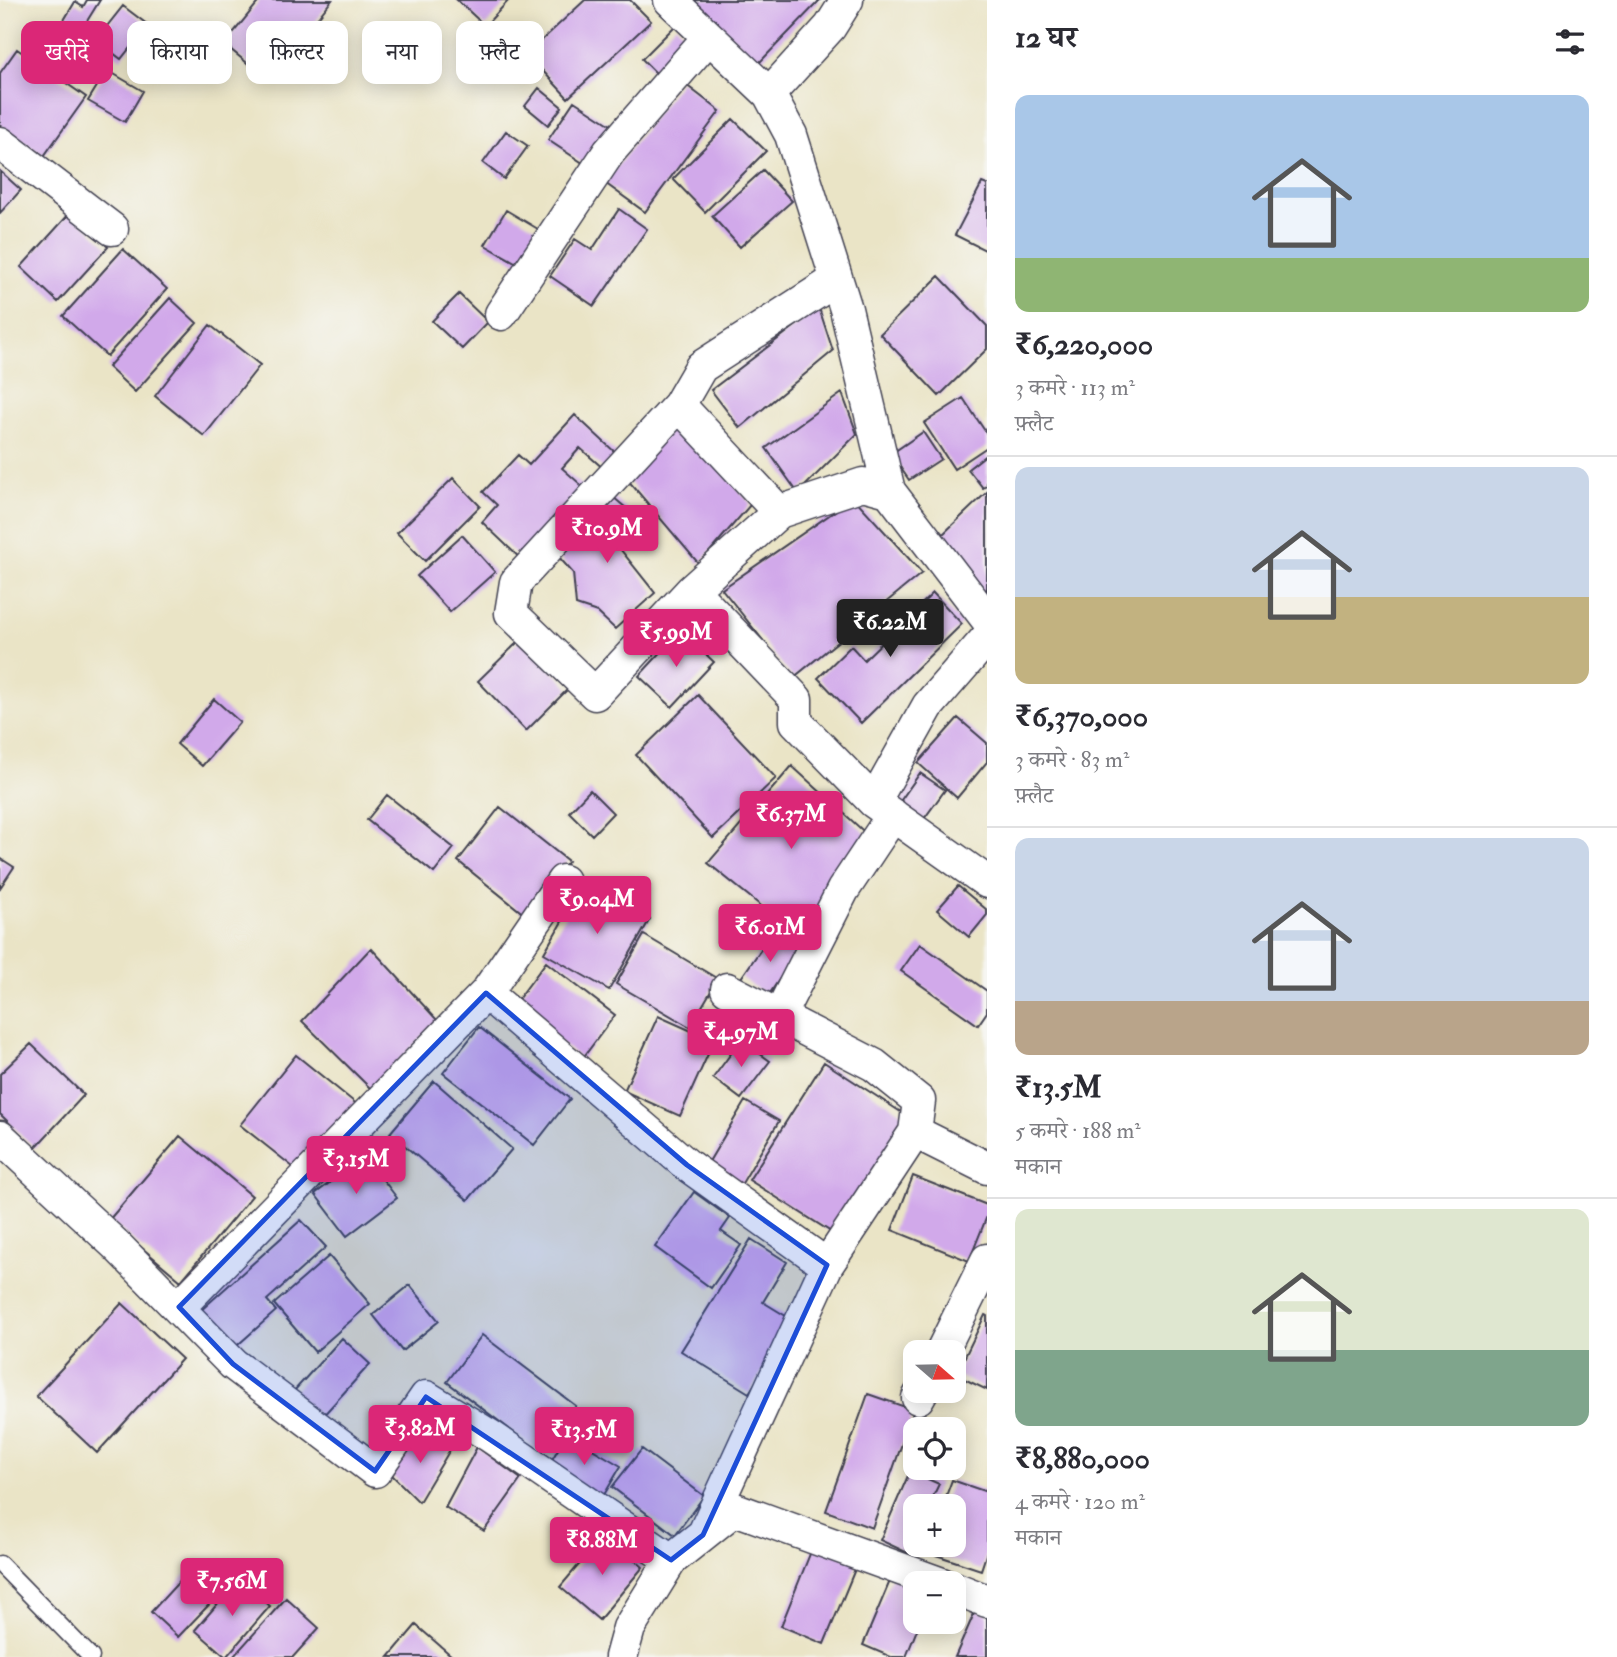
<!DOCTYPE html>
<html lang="hi">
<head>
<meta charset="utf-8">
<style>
  :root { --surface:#fff; --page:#f7f7f7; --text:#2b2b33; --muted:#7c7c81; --line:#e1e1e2; --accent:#db2777 }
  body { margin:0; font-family:"IM FELL Double Pica","Noto Serif Devanagari",serif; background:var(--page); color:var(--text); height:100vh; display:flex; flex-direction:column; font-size:26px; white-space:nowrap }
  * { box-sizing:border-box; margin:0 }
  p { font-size:23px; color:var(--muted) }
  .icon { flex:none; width:38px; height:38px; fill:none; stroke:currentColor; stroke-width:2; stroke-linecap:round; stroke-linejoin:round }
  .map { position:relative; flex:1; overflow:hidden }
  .details { display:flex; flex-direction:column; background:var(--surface); width:630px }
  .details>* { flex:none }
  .banner { position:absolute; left:21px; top:21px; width:665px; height:63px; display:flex; gap:14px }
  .needle { width:46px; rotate:110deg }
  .tools { position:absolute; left:903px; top:1340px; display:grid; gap:14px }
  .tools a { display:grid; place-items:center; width:63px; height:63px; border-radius:14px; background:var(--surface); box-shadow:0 4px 18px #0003; font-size:35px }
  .price { position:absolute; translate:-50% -60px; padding:0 16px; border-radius:7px; background:var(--accent); color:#fff; font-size:23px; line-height:46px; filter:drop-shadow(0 2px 4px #0008) }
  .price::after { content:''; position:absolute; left:50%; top:42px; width:21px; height:16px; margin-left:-10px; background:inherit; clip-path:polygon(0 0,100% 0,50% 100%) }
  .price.on { background:#222; color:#fff }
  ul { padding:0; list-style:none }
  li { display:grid; align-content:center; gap:14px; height:371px; padding:0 28px }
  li+li { border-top:2px solid var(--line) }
  li span { display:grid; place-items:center; height:217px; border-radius:14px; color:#555 }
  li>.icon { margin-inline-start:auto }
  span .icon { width:126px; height:126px; fill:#fffc; stroke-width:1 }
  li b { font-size:30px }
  h2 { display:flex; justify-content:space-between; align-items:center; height:84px; padding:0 28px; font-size:30px }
  .pill { padding:0 24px; border-radius:14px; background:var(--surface); box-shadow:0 4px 18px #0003; font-size:24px; line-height:63px }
  .pill.on { background:var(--accent); color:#fff }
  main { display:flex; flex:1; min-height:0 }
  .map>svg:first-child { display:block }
</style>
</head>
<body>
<main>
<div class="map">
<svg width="987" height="1657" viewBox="0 0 987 1657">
  <rect width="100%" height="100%" fill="#f6f6f2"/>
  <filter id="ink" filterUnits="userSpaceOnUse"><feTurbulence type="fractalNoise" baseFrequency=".0143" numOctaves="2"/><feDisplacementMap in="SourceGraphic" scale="14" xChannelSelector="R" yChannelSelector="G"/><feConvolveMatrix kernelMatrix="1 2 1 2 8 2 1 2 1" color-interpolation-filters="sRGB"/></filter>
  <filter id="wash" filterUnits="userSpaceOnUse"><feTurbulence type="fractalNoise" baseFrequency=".00686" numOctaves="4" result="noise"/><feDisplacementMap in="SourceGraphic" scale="28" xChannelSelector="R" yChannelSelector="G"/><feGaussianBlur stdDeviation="1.57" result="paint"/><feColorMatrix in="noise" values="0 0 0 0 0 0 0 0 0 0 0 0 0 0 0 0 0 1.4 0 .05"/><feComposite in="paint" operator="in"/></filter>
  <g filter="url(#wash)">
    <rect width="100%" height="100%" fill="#eae4c6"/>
    <g id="blocks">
      <path fill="#d1a9ea" d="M87,0H100L66,55L49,45L75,2L83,7Z
        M260,0H332L268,80L224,44Z
        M457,0H509L485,26Z
        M585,0H630L651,21L568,98L527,54Z
        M694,0H820L759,63Z
        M123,6L148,25L121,59L96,40Z
        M676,25L695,45L661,78L642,59Z
        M17,49L86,97L44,156L0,125V73Z
        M107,70L143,91L125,122L88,101Z
        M681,81L720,111L645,212L605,183Z
        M539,88L562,107L548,125L525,106Z
        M574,101L614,127L589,167L548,140Z
        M733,119L766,151L705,212L673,179Z
        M506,131L528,146L504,179L483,163Z
        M763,170L792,201L740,247L712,216Z
        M0,171L21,190L0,213Z
        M982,183L987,185V251L955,235Z
        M619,209L647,229L594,306L550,276L575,239L592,250Z
        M506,210L543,232L522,266L485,245Z
        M71,212L108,247L58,302L21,267Z
        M123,249L167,289L107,356L63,316Z
        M939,276L987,326V349L939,396L880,334Z
        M459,294L488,322L462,349L432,321Z
        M170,298L197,323L135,392L108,367Z
        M819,308L833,351L740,428L711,390Z
        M210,325L260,365L204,436L155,396Z
        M842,393L857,434L798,493L766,448Z
        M963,398L987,434V447L954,469L924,423Z
        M575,415L617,454L604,469L580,448L562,468L588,491L524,562L482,522L497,505L483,492L518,455L529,465Z
        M678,422L751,504L699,564L627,479Z
        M923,432L941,459L909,480L891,454Z
        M987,454V485L983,488L968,469Z
        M453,478L480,506L425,561L397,533Z
        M987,492V590L982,594L941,536Z
        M613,497L646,525L621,550L655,593L615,629L597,612L576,605L573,573L557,555Z
        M854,498L922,573L793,678L722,589Z
        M462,535L495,572L450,612L417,576Z
        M933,593L962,624L861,723L818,678L851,646L864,660Z
        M681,631L714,662L672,707L639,676Z
        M521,639L569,688L526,731L478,681Z
        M698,695L776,778L713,838L636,755Z
        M214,699L240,722L202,766L177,744Z
        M958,718L987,743V762L957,798L918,763Z
        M792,766L871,838L797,935L708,863Z
        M920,773L945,790L918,827L894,810Z
        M590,790L613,813L592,835L569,812Z
        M387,795L454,848L434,873L367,820Z
        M500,807L568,861L525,915L458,861Z
        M0,858L14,867L0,888Z
        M585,881L650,919L609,990L544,953Z
        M958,886L987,910V915L969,937L937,910Z
        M773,932L799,950L768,996L741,978Z
        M644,935L718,979L690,1027L616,984Z
        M920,944L987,991V1012L978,1025L901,971Z
        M371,948L437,1020L372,1090L302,1021Z
        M546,962L615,1015L582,1059L513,1006Z
        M658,1016L714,1041L680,1116L624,1091Z
        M479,1027L570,1099L534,1145L443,1073Z
        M741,1040L770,1061L741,1099L713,1078Z
        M31,1044L84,1095L35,1148L0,1114V1074Z
        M296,1055L359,1106L298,1171L240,1125Z
        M824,1062L910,1118L836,1235L749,1180Z
        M434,1081L512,1149L468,1200L390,1133Z
        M745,1101L779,1121L741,1185L707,1165Z
        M180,1136L252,1196L181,1281L109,1220Z
        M365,1156L397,1198L347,1236L315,1194Z
        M913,1176L987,1205V1216L969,1261L892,1230Z
        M694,1192L730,1218L721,1231L741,1245L711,1288L655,1247Z
        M301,1220L326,1247L267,1300L276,1311L231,1351L198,1313Z
        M751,1239L787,1262L763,1302L794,1321L749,1393L681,1351Z
        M329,1256L370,1304L315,1352L274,1304Z
        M410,1285L439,1321L402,1351L373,1315Z
        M122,1303L182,1359L97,1453L36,1396Z
        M985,1315L987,1316V1390L956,1375Z
        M482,1335L576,1406L541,1453L447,1382Z
        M342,1338L370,1364L321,1418L293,1392Z
        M868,1394L914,1410L872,1528L826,1511Z
        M417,1433L451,1448L419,1502L392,1475Z
        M567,1434L621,1466L601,1500L547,1468Z
        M477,1447L521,1479L484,1531L445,1507Z
        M642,1449L704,1496L675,1535L612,1487Z
        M910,1471L939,1484L928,1507H915V1537L908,1553L880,1540Z
        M952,1480L987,1492V1552L981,1570L927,1552L929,1545H954V1507H942Z
        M605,1534L643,1567L599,1620L560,1587Z
        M814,1544L858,1562L824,1644L781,1626Z
        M198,1561L226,1587L178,1637L151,1612Z
        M892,1576L915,1586V1622H920L906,1657H891L863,1645Z
        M239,1579L270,1606L226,1657L195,1630Z
        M286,1598L319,1628L293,1657H233Z
        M976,1609L987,1614V1657H955Z
        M416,1625L453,1657H389Z"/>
    </g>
  </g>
  <g filter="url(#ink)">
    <use href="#blocks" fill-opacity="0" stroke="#403f50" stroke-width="2"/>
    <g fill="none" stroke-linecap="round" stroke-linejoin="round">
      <g stroke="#403f50" stroke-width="19">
        <path id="lane" d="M0,1564L91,1657"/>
      </g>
      <g stroke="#403f50" stroke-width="35">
        <path id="street" d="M670,0L769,94L791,135L846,309L889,491L987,619
          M769,94L830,27L847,0
          M0,143L112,229
          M836,280L701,367L679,405L516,582L511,613L595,694L692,590L796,699V722L874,802L987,882
          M501,314L609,152L709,37
          M679,405L779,512
          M692,590L779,512L863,484L889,491
          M874,802L928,706L987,638
          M727,989L874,1065L919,1101L915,1132L987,1168
          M486,993L687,1165L827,1265L915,1132
          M779,1016L843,890L893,815
          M0,1137L116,1245L233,1364L375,1471L426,1397L490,1436L671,1560
          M179,1307L486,993L563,881
          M941,1353L987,1260
          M918,1398L922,1391
          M705,1531L827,1265
          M954,1588L987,1601
          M621,1657L629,1628L671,1560L735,1509L942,1584"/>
      </g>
      <use href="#lane" stroke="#fff" stroke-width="16"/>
      <use href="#street" stroke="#fff" stroke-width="32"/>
    </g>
  </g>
  <path fill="#1d4ed8" fill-opacity="0.2" stroke="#1d4ed8" stroke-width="5" stroke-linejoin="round" d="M486,993L687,1165L827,1265L703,1535L671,1560L426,1397L375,1471L233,1364L179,1307Z"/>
</svg>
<div class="tools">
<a><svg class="needle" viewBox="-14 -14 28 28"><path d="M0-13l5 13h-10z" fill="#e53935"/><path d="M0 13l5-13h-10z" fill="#7c7c81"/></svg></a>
<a><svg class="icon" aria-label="locate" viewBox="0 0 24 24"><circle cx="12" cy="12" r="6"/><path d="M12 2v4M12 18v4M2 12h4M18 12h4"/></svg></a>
<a>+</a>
<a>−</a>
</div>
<b class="price" style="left:607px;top:565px">₹10.9M</b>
<b class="price on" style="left:890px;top:659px">₹6.22M</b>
<b class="price" style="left:676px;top:669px">₹5.99M</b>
<b class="price" style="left:791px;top:851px">₹6.37M</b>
<b class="price" style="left:597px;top:936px">₹9.04M</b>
<b class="price" style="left:770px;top:964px">₹6.01M</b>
<b class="price" style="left:741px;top:1069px">₹4.97M</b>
<b class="price" style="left:356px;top:1196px">₹3.15M</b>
<b class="price" style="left:420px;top:1465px">₹3.82M</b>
<b class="price" style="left:584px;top:1467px">₹13.5M</b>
<b class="price" style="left:602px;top:1577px">₹8.88M</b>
<b class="price" style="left:232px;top:1618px">₹7.56M</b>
<div class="banner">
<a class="pill on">खरीदें</a>
<a class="pill">किराया</a>
<a class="pill">फ़िल्टर</a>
<a class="pill">नया</a>
<a class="pill">फ़्लैट</a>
</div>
</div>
<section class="details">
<h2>12 घर<svg class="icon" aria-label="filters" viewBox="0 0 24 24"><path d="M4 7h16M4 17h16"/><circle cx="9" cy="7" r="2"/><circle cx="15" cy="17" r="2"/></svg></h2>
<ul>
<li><span style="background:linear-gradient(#a9c7e8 75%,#8fb573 0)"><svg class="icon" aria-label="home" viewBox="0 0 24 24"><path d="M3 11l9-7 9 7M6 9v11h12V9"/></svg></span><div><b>₹6,220,000</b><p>3 कमरे · 113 m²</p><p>फ़्लैट</p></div></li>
<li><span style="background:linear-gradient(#c9d6e8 60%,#c2b280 0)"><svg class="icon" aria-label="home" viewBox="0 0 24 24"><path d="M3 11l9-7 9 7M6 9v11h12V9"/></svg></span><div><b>₹6,370,000</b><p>3 कमरे · 83 m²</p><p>फ़्लैट</p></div></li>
<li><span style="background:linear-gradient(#c9d6e8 75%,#b9a48a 0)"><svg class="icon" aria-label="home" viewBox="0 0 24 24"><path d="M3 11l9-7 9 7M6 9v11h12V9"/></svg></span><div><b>₹13.5M</b><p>5 कमरे · 188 m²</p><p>मकान</p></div></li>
<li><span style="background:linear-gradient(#dfe7d0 65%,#7fa58c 0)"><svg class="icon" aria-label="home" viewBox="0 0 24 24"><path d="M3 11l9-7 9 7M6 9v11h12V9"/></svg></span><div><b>₹8,880,000</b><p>4 कमरे · 120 m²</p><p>मकान</p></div></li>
</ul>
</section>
</main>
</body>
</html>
